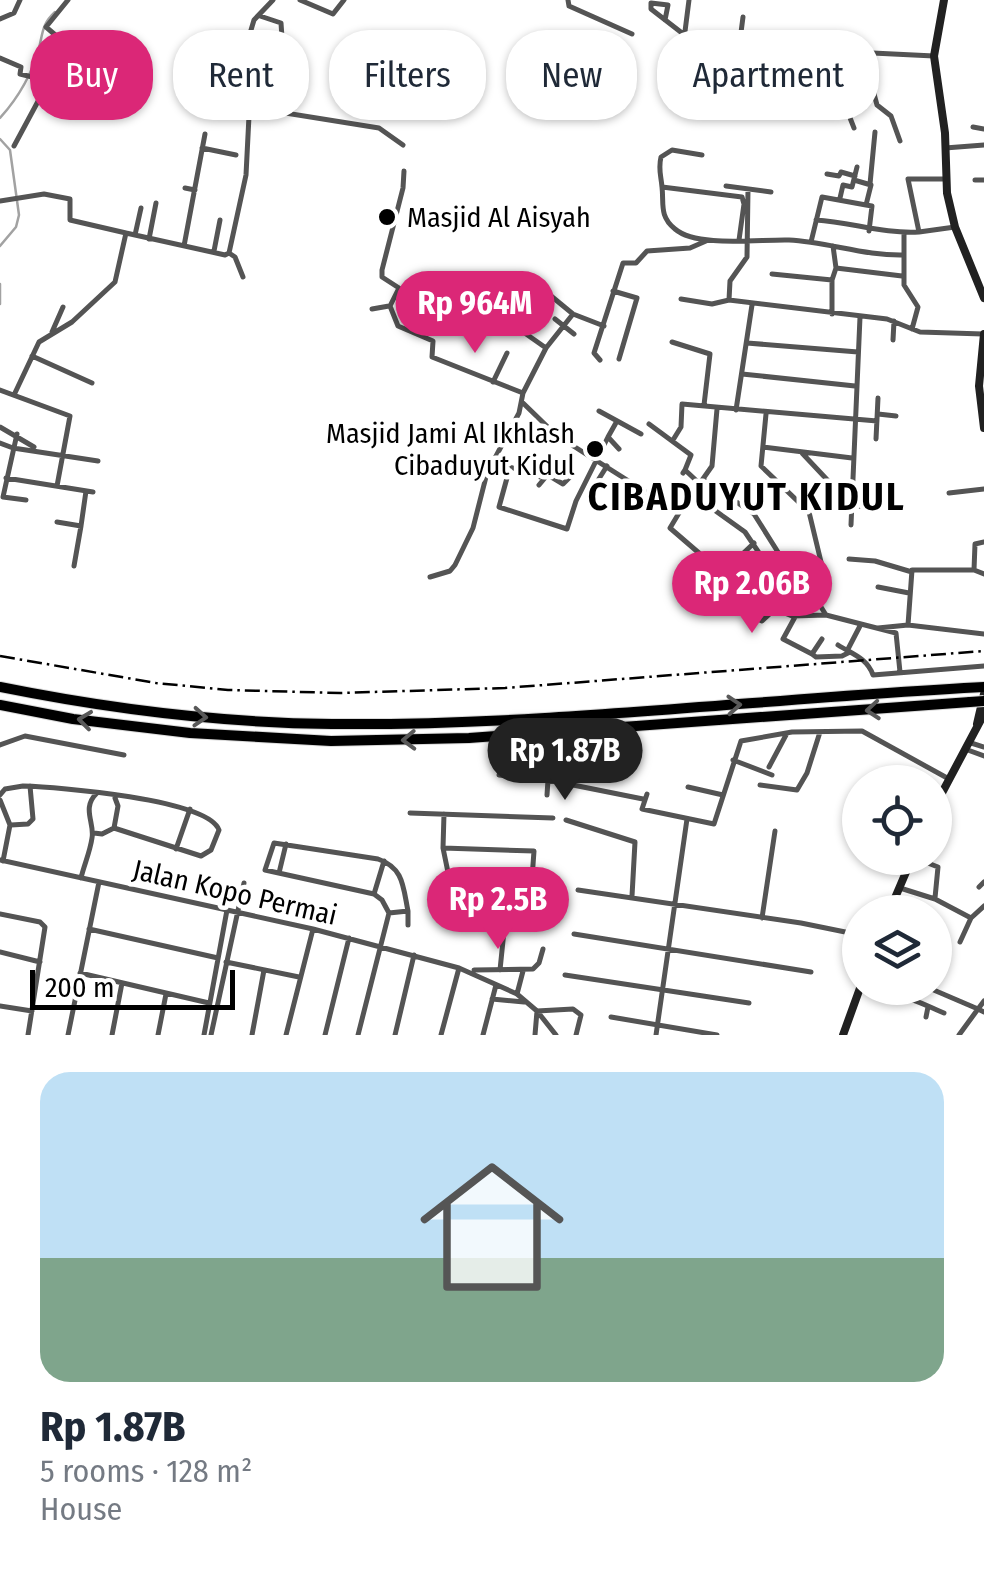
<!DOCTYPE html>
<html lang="en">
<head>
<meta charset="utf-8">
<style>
  :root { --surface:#fff; --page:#f2f2f3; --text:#1f2937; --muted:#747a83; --accent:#db2777 }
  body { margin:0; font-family:"Fira Sans Condensed",sans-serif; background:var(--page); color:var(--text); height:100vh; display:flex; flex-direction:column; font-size:38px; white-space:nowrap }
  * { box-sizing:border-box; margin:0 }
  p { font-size:32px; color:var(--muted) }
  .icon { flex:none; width:55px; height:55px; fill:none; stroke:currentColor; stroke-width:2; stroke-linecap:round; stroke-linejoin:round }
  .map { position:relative; height:1035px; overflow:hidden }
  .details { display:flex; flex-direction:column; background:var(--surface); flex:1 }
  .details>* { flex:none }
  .hud { position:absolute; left:30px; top:30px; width:925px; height:90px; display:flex; gap:20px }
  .tools { position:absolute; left:842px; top:765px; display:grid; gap:20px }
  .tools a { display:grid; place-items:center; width:110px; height:110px; border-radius:50%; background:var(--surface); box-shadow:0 2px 8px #0004; font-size:50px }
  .scale { position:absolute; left:30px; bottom:25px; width:205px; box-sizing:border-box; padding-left:10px; border:5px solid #000; border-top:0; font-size:28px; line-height:35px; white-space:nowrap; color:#000; -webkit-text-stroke:8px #fff; paint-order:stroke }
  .price { position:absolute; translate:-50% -85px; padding:0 22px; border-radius:35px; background:var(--accent); color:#fff; font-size:32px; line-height:65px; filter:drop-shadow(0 2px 5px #0008) }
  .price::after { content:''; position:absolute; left:50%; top:60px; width:30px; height:22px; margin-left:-15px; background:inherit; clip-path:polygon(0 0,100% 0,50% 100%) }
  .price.current { background:#222; color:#fff }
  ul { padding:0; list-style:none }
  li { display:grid; align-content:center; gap:20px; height:530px; padding:0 40px }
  li span { display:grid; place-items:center; height:310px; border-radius:30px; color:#555 }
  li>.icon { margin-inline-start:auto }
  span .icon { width:180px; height:180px; fill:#fffc; stroke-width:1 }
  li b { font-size:42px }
  .pill { padding:0 35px; border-radius:40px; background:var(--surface); box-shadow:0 2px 8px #0004; font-size:35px; line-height:90px }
  .pill.current { background:var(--accent); color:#fff }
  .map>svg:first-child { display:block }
</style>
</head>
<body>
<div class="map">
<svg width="984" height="1035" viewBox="0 0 984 1035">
  <rect width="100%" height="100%" fill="#fff"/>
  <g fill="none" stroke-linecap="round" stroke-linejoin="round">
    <path stroke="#a2a2a2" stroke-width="2.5" d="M0,118C18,98 32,74 39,48C43,32 42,24 55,12
      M0,139L10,150L19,215L16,227L0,246
      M0,284V304"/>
    <g stroke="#dbdbdb" stroke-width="12">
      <path id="motorway" d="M0,687C109,709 220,723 332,724C550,726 767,698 984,687
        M0,705L73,719L190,733L331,741L469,738L970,702"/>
    </g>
    <path stroke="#545454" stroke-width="5" d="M300,0L333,14L344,0
      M568,0L569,6L632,34
      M689,0L682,55L736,71L815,86L844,81
      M651,3V9L682,33
      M651,3L668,5L665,20
      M260,16L281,23L282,38
      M0,19L14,13L20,0
      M235,33H251
      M843,47L852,49V52L934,56
      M852,52C846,81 841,99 854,128
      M801,56L792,52L799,35L820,41L824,55L861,67L871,83L877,105L891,116L900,141
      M243,57L254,20L273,0
      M0,58L21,67L20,74L65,85L80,45
      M736,71L743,17
      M51,80L60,39L46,27L68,0
      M828,84L830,57
      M684,88L690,58
      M731,100L736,71
      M973,127L984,129
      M14,146L43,92H54L57,83
      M202,148L236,155
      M945,148L984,145
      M702,155L672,150L661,157C658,169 661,175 662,187C664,204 659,216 675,229C697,248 760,239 789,240C828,242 865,256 904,255V285L918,307L912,329
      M404,171L403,188L382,270V277L399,288L390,306L398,326L433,341L432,357L523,393
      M827,174L839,176L841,172L855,176
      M854,180L871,185L866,205L872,206L869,231
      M975,180H984
      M870,184L875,132
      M726,186L771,192
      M662,187L742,197L744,204L739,240
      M185,188L195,190
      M840,198L843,185L852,187L857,167
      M0,201L44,194L70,199V220L126,233L115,282L72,322L39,342L14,395
      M816,220C851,222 883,234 919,232L908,179H947
      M919,232L955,227
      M126,233L135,235L141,208
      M904,233V255
      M135,235L225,255L229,253
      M149,239L156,203
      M811,242L822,197L866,205
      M184,246L205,134
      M214,251L220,220
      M229,253L246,175L249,116L254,108L379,128L403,145
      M229,253L235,257L243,277
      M836,268L902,276
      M772,274L832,280
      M545,291L573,314L604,326
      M613,291L637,298L619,359
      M681,299L712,304L729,300L887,319L920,332L983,334
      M729,300L730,281L747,257L748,190
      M372,309L389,306
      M832,314V280L836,268L833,246
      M490,316L509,322L546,348
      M555,319L574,334
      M52,332L63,307
      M893,340L894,321
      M672,342L710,354L704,405
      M747,343L858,352
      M32,356L92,383
      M600,360L594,353L623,263H636L647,251L690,248L706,241
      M742,374L855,386
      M493,382L507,353
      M0,390L70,416L57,486
      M523,403L556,435L679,513L712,466L717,409
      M736,410L752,305
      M599,411L641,434
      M766,414L761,466L809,512L822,566
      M878,414L896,416
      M617,421L608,437L619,449
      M649,424L691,455L685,470
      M0,427L34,447
      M17,434L3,497L26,500
      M876,439L878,398
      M673,440L681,427L682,404L877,421
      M0,443L13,448L98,461
      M763,447L852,458
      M802,453L849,503
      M495,458L510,467L543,478
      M510,467L499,507L567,529L576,501L608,437
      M683,473L685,470L699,483
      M548,475L563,484L570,477
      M6,478L93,492
      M703,479L754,514L793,576L816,599L826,615
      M539,485L554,467
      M590,493L607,466
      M949,493L984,489
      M692,494L745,532L800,614
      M851,505L872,508
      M679,513L670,528L721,572L775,609L792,616L826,615L896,633L900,672
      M57,522L81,526L74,566
      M851,525L860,317
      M81,526L86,491
      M849,559L875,561L912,572
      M731,565L754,543
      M974,570L975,544L984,542
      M690,572L703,556
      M430,577L450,571L455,565L473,528L487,473L519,413L523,393L546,348L573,314
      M878,587L909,593
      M721,601L762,621L775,609
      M795,617L783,639L812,654
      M908,625L912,570H974L984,574
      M878,628L908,625L984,634
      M822,639L812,654L816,657L842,656L850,652
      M838,645C852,654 867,658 873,675L984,666
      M847,651L861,624
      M968,742L984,747
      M0,745L25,736L124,755
      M965,749L984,756
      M733,760L772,775
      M769,767L786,735
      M499,775L548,780L643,799
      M760,785L797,790L807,773L820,732
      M688,787L723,795
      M647,794L642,809L714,824L741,741L792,732L862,731L949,779
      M0,795L5,789L23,786C57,787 208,799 219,830L211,850L201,856L114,828L102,834L94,833
      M547,795L548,780
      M0,800L10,825L3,861
      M410,813L553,818
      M566,820L635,842L632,896
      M11,825L28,824L33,819L30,786
      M114,828L118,806L115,798
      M443,848L534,851L529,920H468L457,916L443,848L444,814
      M176,849L190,809
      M915,858L938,867L935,898
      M0,860L313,929L459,968L517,994L537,1011L556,1035
      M279,873L286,844
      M81,878C84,865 90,852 92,838C95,823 81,808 97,793
      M450,884L532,886
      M979,887L984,882
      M900,888L935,899L971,918
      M578,890L801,923L860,935
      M374,894L384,861
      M408,911V925
      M0,914L40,922L45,927L28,1035
      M762,918L775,831
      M89,929L218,958
      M574,934L811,972
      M960,942L971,918L984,906
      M0,952L40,962
      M226,962L299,977
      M474,970L533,969L539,963L543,949
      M500,970L505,921
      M80,973L209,1003
      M565,975L749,1003
      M895,988V995C913,998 927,1006 944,1013
      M929,988L978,1009L959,1035
      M517,994L523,971
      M492,999L524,1002
      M984,1001L978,1009L984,1012
      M0,1006L32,1011
      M611,1017L717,1035
      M926,1017L928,1007
      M68,1035L99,882
      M112,1035L122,983
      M158,1035L166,994
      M204,1035L227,910
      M211,1035L244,883
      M252,1035L264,970
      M286,1035L313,929
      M325,1035L349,938
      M358,1035L389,913L382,900L374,894L265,870L274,843L378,859C404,868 403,887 408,911L389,913
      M395,1035L414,955
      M441,1035L459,968
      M483,1035L496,985
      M535,1035L537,1011L573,1009L581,1015L576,1035
      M656,1035L687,819"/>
    <path stroke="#212121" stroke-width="8" d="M944,0L934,56L945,133L947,193L955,227L984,298
      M984,334L979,386L984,428
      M977,724L984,694
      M935,806L984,714
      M889,912L912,858
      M843,1035L860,988"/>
    <use href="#motorway" stroke="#000" stroke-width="10"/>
    <path stroke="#000" stroke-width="2.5" stroke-dasharray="15 5 2.5 5" stroke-linecap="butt" d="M0,656L156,683L228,690L340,693L505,688L984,651"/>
    <g stroke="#dbdbdb" stroke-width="12" stroke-linecap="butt">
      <path id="motorway-bridge" d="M970,702L984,701"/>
    </g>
    <use href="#motorway-bridge" stroke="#000" stroke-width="10"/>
  </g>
  <defs><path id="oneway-chevron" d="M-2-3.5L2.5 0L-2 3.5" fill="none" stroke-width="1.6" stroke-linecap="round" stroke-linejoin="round" transform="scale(2.5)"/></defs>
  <g stroke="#595959">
    <use href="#oneway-chevron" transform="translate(734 705) rotate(-4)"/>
    <use href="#oneway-chevron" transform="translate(873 710) rotate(175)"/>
    <use href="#oneway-chevron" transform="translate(200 717) rotate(4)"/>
    <use href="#oneway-chevron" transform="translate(85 720) rotate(-173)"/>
    <use href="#oneway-chevron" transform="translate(409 740) rotate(178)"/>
  </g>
  <g fill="#000" stroke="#fff" stroke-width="4">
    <circle cx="387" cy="217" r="10"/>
    <circle cx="595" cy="449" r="10"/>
  </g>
  <g text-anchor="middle" stroke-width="9" stroke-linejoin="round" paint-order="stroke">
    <g font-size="28" fill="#000" stroke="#fff" text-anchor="start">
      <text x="407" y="227">Masjid Al Aisyah</text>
      <text x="575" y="443" text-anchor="end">Masjid Jami Al Ikhlash<tspan x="575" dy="32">Cibaduyut Kidul</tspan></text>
    </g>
    <g font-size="28" fill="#000" stroke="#fff">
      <text transform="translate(235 892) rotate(13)" y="10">Jalan Kopo Permai</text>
    </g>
    <g font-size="38" font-weight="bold" letter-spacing="2.5" fill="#000" stroke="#fff">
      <text x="747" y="510">CIBADUYUT KIDUL</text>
    </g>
  </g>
</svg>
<div class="tools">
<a><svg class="icon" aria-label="locate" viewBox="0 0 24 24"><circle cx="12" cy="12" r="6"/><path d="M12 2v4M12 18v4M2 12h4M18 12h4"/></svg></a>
<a><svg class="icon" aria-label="layers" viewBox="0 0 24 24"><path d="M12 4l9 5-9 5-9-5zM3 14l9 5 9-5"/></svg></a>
</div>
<div class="scale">200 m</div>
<b class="price" style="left:475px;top:356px">Rp 964M</b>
<b class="price" style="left:752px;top:636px">Rp 2.06B</b>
<b class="price current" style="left:565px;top:803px">Rp 1.87B</b>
<b class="price" style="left:498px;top:952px">Rp 2.5B</b>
<div class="hud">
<a class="pill current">Buy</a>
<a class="pill">Rent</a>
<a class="pill">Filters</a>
<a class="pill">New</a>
<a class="pill">Apartment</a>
</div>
</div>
<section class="details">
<ul>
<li><span style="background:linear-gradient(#bfe0f5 60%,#7fa58c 0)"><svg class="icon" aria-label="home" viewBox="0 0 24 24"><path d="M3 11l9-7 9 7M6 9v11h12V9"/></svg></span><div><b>Rp 1.87B</b><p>5 rooms · 128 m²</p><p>House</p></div></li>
</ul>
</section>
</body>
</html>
